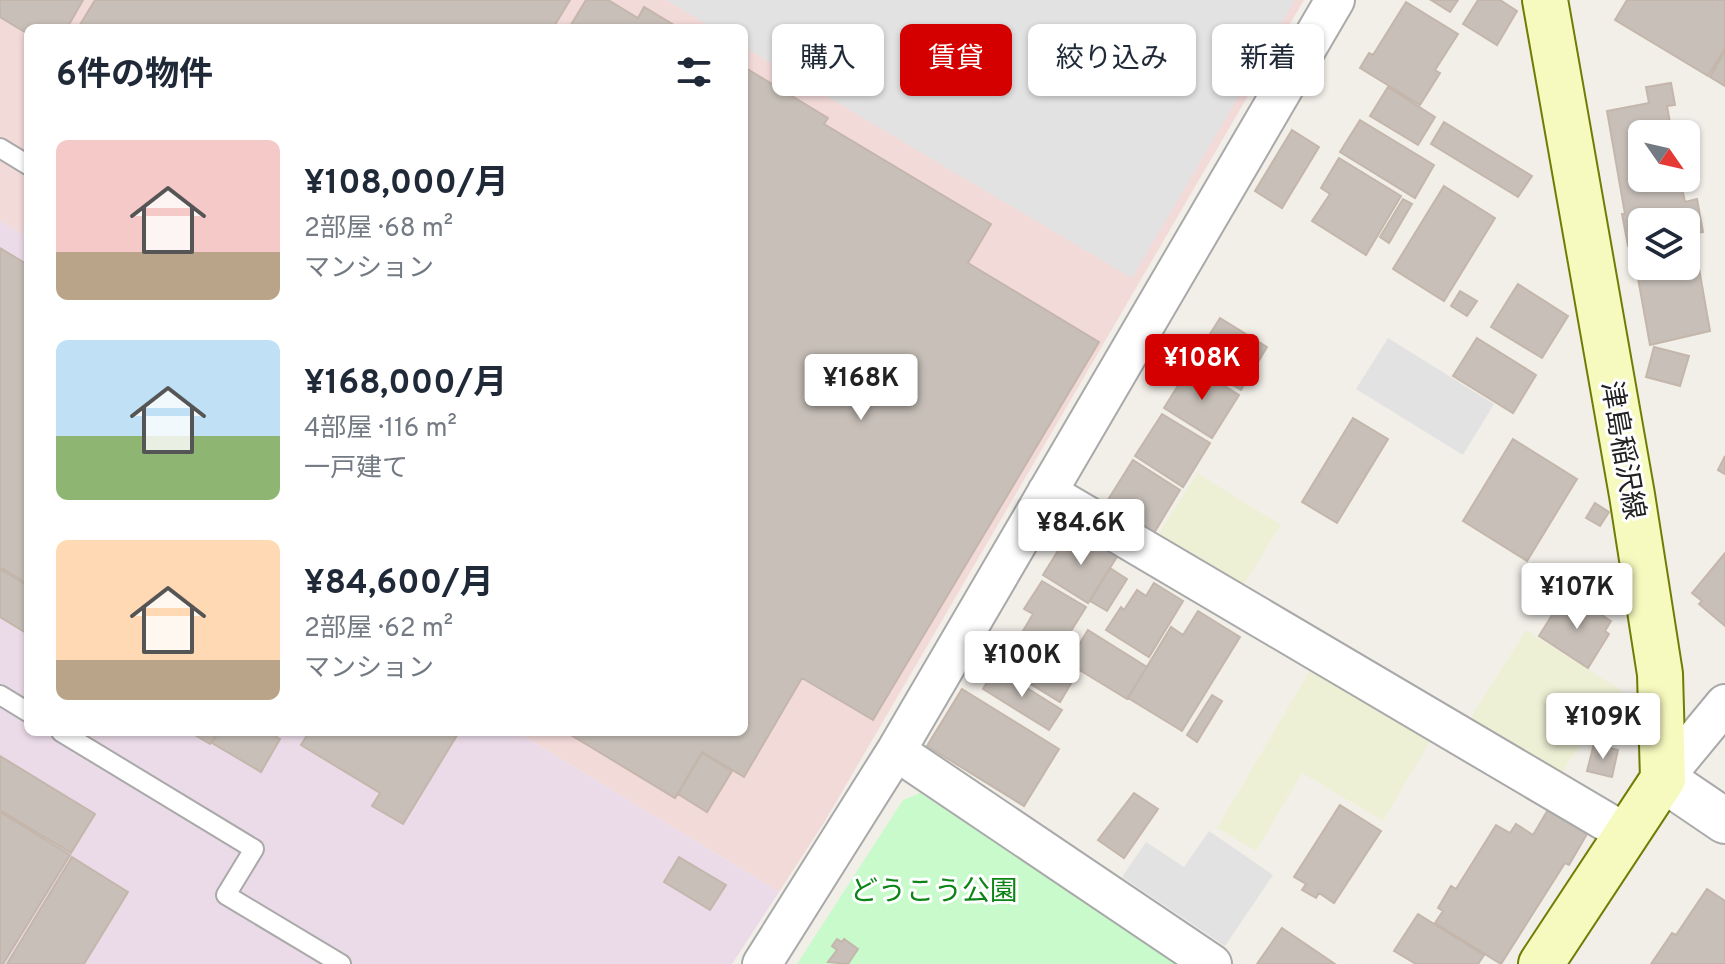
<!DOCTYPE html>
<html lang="ja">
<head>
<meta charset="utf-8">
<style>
  :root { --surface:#fff; --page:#f6f6f7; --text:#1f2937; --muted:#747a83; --accent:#d40000 }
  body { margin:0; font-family:Overpass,"Noto Sans JP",sans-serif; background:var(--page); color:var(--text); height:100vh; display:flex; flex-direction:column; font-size:30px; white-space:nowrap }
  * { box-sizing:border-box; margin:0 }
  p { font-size:26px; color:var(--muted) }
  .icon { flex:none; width:44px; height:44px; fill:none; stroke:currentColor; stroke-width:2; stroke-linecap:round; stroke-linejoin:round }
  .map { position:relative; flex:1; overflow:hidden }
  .drawer { position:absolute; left:24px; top:24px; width:724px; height:712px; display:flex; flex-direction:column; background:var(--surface); border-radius:12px; box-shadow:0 2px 6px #0004 }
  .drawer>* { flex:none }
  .hud { position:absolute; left:772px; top:24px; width:760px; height:72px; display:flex; gap:16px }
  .needle { width:52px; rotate:124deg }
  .controls { position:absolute; left:1628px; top:120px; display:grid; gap:16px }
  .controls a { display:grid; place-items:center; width:72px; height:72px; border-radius:12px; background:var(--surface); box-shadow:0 2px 6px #0004; font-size:40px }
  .price { position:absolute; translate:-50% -68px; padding:0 18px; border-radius:8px; background:#fff; color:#222; font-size:26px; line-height:52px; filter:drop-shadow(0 2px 4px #0008) }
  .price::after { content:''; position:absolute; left:50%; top:48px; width:24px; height:18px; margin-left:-12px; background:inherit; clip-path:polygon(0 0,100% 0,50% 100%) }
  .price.current { background:var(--accent); color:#fff }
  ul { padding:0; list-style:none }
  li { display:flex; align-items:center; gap:24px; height:200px; padding:0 32px }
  li span { display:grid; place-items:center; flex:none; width:224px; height:160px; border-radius:12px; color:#555 }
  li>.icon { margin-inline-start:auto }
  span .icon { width:96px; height:96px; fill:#fffc; stroke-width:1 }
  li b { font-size:34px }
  h2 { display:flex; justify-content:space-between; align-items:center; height:96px; padding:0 32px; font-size:34px }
  .pill { padding:0 28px; border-radius:12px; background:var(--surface); box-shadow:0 2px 6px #0004; font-size:28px; line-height:72px }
  .pill.current { background:var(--accent); color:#fff }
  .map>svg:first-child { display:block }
</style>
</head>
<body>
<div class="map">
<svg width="1725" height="964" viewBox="0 0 1725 964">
  <rect width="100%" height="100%" fill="#f2efe9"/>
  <path fill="#f2dad9" d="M0,0H1304L825,821L779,892L517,732H744V28H28V238L0,221Z"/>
  <path fill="#ebdbe8" d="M0,221L28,238V732H517L779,892L732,964H0Z"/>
  <path fill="#eef0d5" d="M1197,473L1281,525L1239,592L1155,540Z
    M1526,630L1624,692L1595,737L1588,733L1557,780L1466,725Z
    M1316,660L1436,731L1383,821L1302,773L1256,851L1217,828Z"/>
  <path fill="#c8facc" d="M920,793L1183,964H797L903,800Z"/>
  <path fill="#e2e2e2" d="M666,0H1295L1132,278L744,47V28H713Z
    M1388,338L1494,404L1463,455L1356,389Z
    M1209,831L1273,875L1225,946L1122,877L1146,842L1184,867Z"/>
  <path fill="#c7bfb8" stroke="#c4b6ab" stroke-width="2" d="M0,0H83L67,28H28V34L0,17Z
    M95,0H570L553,28H78Z
    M586,0H608L638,18L644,7L679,28H569Z
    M1431,0H1458L1450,12Z
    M1478,0H1500L1517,11L1497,45L1463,24Z
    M1627,0H1725V48L1708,76L1615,20Z
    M1406,2L1458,34L1435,70L1440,73L1420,105L1360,68L1369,53L1373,55Z
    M1725,51V86L1710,77Z
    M744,67L828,118L824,124L991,224L968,263L1099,342L873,720L802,678L744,777L702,752L675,798L566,732H744Z
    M1671,83L1675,105L1667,106L1672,134H1642V178H1680L1685,202L1697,199L1703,232L1686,235V222H1642V243L1628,246L1622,214H1625L1607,111L1649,103L1646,87Z
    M1388,87L1435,117L1418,145L1370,116Z
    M1360,120L1434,165L1415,198L1340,152Z
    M1444,122L1532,176L1518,197L1431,144Z
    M1292,130L1319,147L1282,208L1255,191Z
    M1339,158L1401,196L1366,255L1312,221L1330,194L1321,188Z
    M1444,186L1495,218L1444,301L1393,269Z
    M1403,199L1412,204L1389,243L1380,237Z
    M1693,234L1710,331L1650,345L1632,245L1642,243V266H1686V236Z
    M0,248L28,265V584L0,567Z
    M1518,284L1568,316L1542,358L1491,327Z
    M1460,291L1477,301L1467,316L1451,306Z
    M1220,318L1267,347L1241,390L1193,361Z
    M1477,338L1536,375L1513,413L1453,376Z
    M1654,347L1689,356L1680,386L1646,377Z
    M1191,365L1239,395L1212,438L1164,408Z
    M1162,414L1210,443L1183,487L1135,456Z
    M1353,418L1388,439L1337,523L1302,502Z
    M1513,439L1577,479L1527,561L1463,521Z
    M1725,456V474L1718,470Z
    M1133,460L1180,490L1154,533L1106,503Z
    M1595,503L1609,512L1600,526L1586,518Z
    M1081,532L1118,555L1088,603L1043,575L1061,546L1069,552Z
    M1725,553V626L1699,604L1702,601L1692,593Z
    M1110,568L1127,579L1107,611L1090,601Z
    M0,569L28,586V634L0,617Z
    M1042,581L1086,607L1054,658L1020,636L1033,614L1024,609Z
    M1154,583L1183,601L1149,657L1106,630L1121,607L1124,610L1137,590L1146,596Z
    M1564,596L1573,601L1576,598L1611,621L1605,631L1609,634L1588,668L1539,636Z
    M1198,611L1240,637L1182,731L1128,698L1171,627L1183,635Z
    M1088,630L1147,667L1127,699L1068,663Z
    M1000,633L1012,640L997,663L986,657Z
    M1014,638L1076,675L1060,702L998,664Z
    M995,668L1062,710L1049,730L983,689Z
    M962,689L1059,749L1024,806L927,746Z
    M1212,695L1222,701L1197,742L1187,735Z
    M190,732H218L210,744Z
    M219,732H269L280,739L261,772L212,743Z
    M309,732H459L403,824L372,806L380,793L301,745Z
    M1594,744L1618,750L1612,777L1587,771Z
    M702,753L732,771L707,812L678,794Z
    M0,756L95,814L71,853L0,810Z
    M1134,793L1158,809L1124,858L1098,840Z
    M1552,803L1591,827L1569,865L1565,863L1501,964L1435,923L1443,911L1438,908L1451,886L1456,889L1496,825L1510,833L1516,824L1533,835Z
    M1340,805L1381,831L1334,903L1319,893L1316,898L1302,890L1306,884L1294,877Z
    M0,812L70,855L3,964H0Z
    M72,857L128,892L84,964H7Z
    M679,857L726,885L710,910L664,882Z
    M1707,889L1725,901V964H1651L1672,933L1676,935Z
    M1418,914L1484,955L1478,964H1416L1394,951Z
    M1282,928L1335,964H1257Z
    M837,939L842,942L844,939L858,949L848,964L828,962L837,950L832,946Z"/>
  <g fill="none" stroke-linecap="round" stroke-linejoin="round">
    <g stroke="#a9a9a9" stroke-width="22">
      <path id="service" d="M0,148L28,165
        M0,695L28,712
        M61,732L254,849L226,895L341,964"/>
    </g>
    <g stroke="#a9a9a9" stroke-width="42">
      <path id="minor" d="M1047,492L1627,834
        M896,751L1212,964
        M1663,779L1725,704
        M762,964L896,751L1335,0"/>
    </g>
    <g stroke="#a9a9a9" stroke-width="48">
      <path id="tertiary" d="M1663,779L1725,821"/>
    </g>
    <g stroke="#707d05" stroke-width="48">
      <path id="secondary" d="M1541,964L1663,779L1660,674L1632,495L1545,0"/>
    </g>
    <use href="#service" stroke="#fff" stroke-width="18"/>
    <use href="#minor" stroke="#fff" stroke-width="38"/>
    <use href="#tertiary" stroke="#fff" stroke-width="44"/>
    <use href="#secondary" stroke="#f7fabf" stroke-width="44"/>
  </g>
  <g text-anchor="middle" stroke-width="6" stroke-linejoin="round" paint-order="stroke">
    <g font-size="28" fill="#222" stroke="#fff">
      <text transform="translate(1624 450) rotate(80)" y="10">津島稲沢線</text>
    </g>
    <g font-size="28" fill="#0c8416" stroke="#fff">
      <text x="934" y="900">どうこう公園</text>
    </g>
  </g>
</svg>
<div class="controls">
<a><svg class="needle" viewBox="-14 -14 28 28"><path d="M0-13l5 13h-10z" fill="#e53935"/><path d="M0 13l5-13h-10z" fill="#747a83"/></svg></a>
<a><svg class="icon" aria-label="layers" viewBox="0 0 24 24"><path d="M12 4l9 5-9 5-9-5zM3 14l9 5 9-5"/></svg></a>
</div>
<b class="price current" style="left:1202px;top:402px">¥108K</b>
<b class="price" style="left:861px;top:422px">¥168K</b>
<b class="price" style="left:1081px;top:567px">¥84.6K</b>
<b class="price" style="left:1577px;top:631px">¥107K</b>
<b class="price" style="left:1022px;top:699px">¥100K</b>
<b class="price" style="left:1603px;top:761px">¥109K</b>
<div class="hud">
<a class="pill">購入</a>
<a class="pill current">賃貸</a>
<a class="pill">絞り込み</a>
<a class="pill">新着</a>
</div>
<section class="drawer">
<h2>6件の物件<svg class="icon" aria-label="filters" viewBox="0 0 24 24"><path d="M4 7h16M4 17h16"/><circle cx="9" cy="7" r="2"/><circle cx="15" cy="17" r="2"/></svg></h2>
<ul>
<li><span style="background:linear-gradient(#f6c9c9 70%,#b9a48a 0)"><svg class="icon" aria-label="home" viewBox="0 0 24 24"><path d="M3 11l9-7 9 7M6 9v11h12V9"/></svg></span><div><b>¥108,000/月</b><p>2部屋 · 68 m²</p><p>マンション</p></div></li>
<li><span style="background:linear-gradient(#bfe0f5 60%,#8fb573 0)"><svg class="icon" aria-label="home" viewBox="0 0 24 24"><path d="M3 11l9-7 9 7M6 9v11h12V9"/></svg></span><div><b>¥168,000/月</b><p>4部屋 · 116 m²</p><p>一戸建て</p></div></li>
<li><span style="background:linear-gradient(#ffd9b3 75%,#b9a48a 0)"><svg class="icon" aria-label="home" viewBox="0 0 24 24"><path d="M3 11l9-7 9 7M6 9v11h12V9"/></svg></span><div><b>¥84,600/月</b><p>2部屋 · 62 m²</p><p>マンション</p></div></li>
</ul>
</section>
</div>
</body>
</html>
